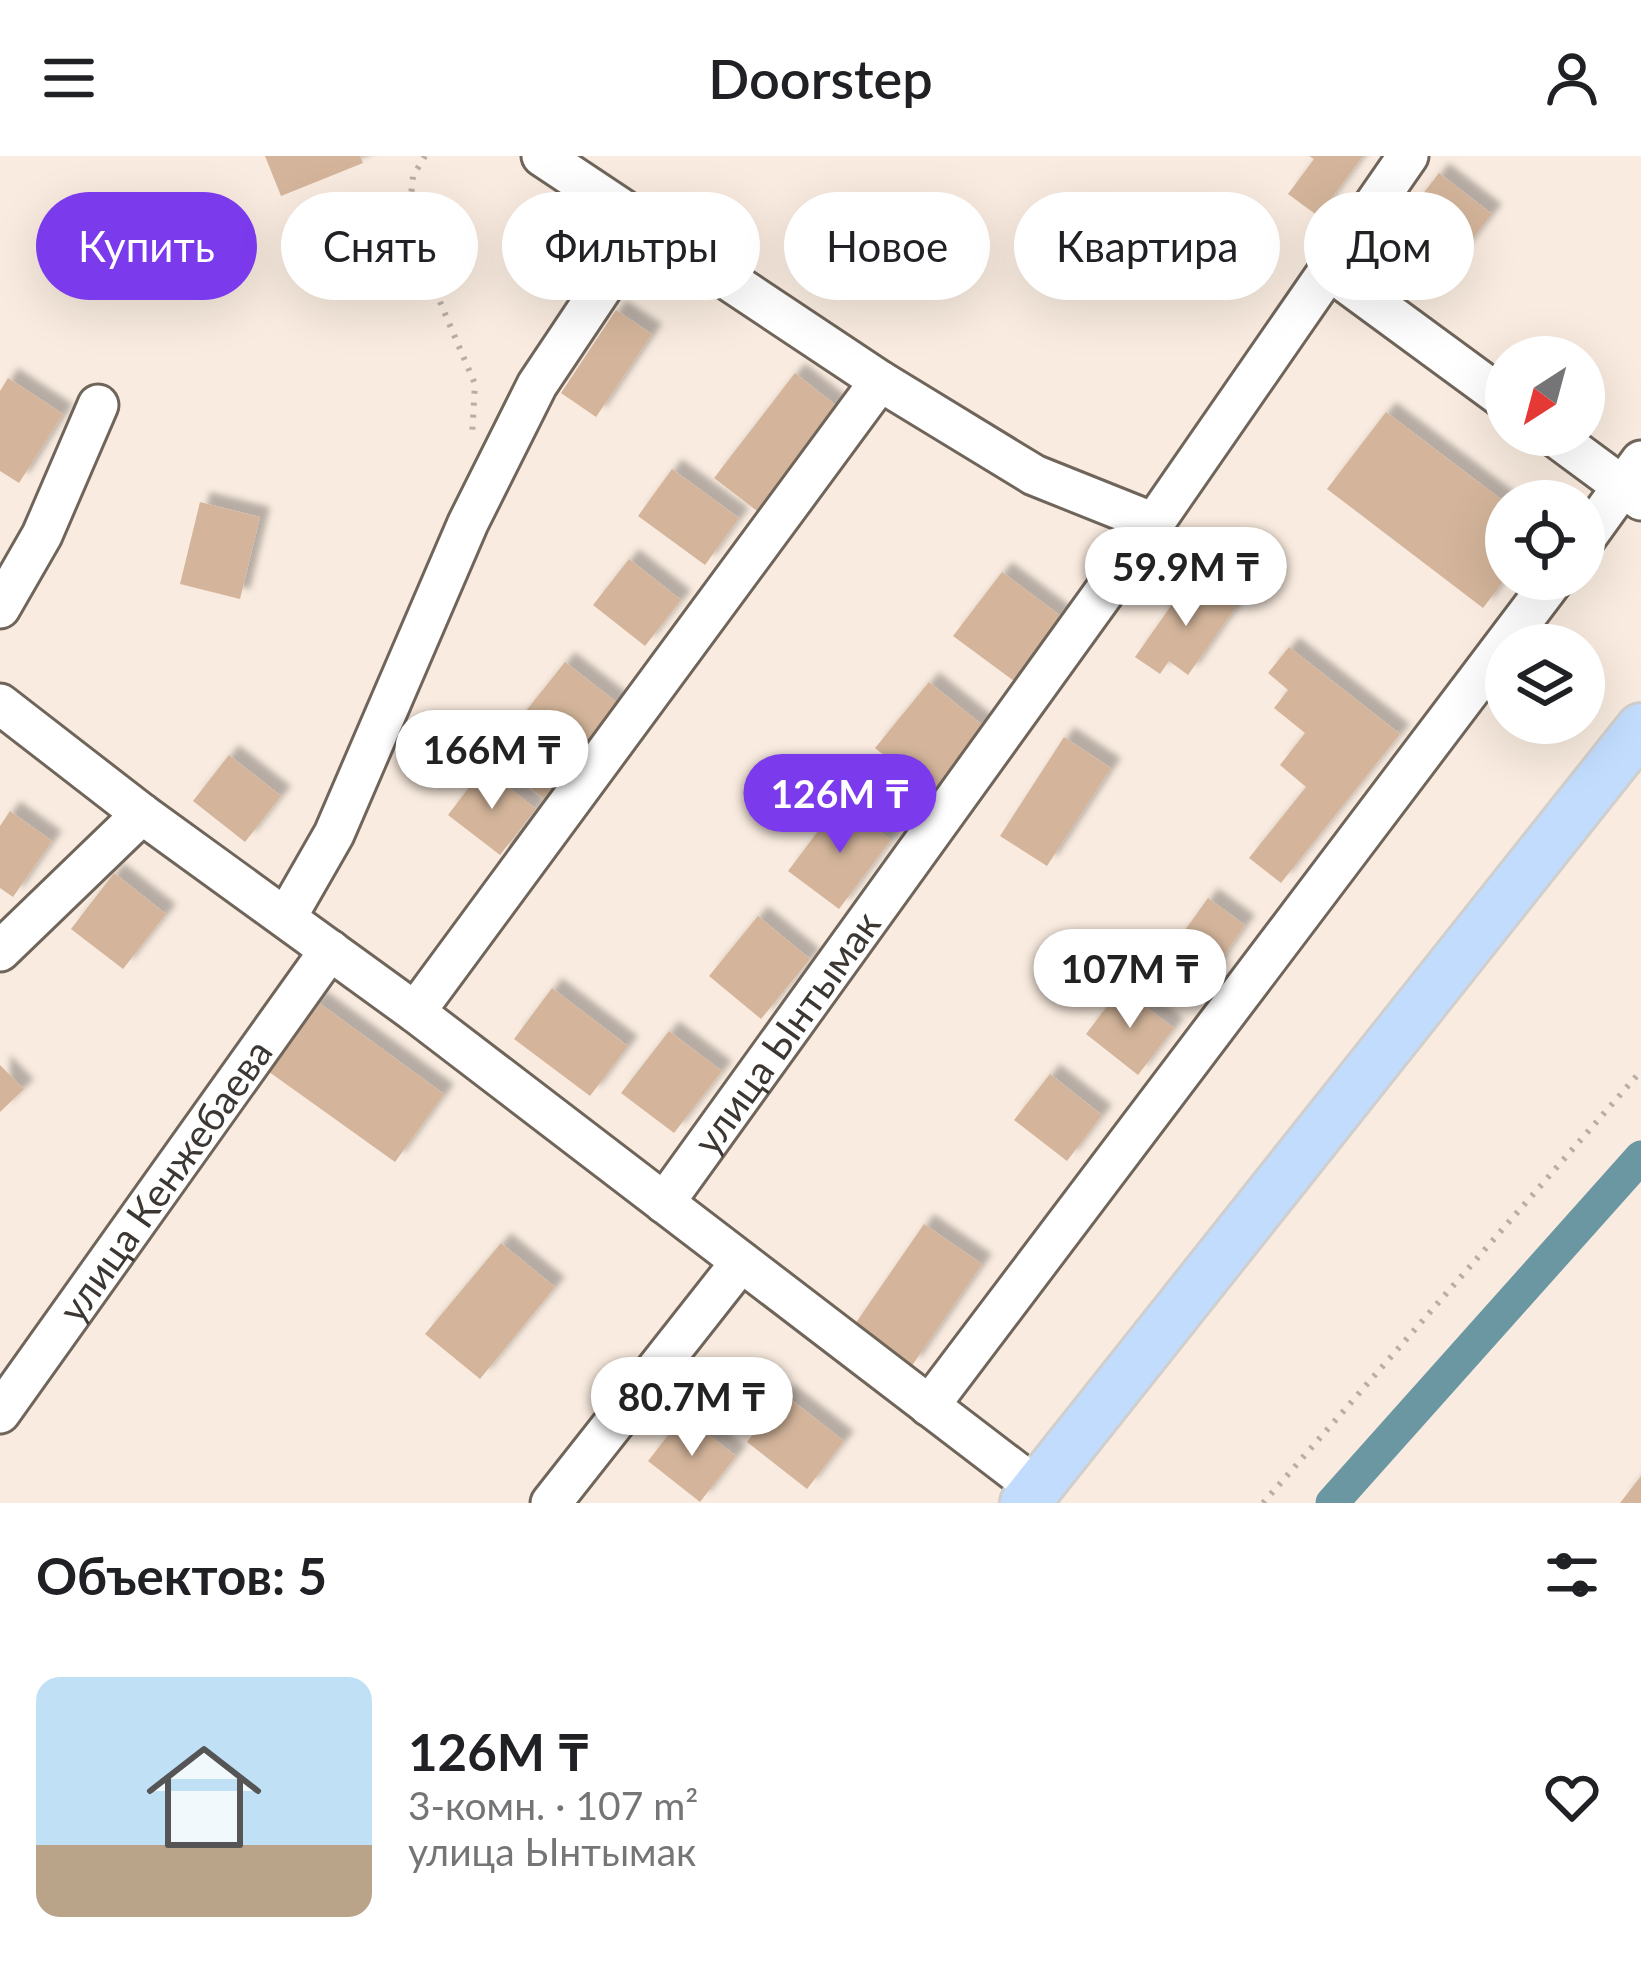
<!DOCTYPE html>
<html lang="ru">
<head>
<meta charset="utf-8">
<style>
  :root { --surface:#fff; --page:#f2f2f2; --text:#202124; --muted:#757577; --accent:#7c3aed }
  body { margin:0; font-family:Lato,sans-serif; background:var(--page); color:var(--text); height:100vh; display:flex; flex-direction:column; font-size:45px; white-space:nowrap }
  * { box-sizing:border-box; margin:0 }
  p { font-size:39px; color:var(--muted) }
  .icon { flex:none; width:66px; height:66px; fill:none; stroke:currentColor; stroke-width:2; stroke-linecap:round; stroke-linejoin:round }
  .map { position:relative; height:1347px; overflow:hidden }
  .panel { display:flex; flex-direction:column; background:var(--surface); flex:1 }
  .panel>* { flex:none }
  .guide { position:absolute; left:36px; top:36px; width:1569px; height:108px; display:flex; gap:24px }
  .needle { width:78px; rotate:216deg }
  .tools { position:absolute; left:1485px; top:180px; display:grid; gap:24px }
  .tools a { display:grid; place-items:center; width:120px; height:120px; border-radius:50%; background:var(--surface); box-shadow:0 12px 48px #0002; font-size:60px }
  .price { position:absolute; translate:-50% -102px; padding:0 27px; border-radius:42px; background:#fff; color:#222; font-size:39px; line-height:78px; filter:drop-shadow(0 3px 6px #0008) }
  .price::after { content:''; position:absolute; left:50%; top:72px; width:36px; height:27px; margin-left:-18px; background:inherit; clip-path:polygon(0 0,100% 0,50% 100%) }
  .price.active { background:var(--accent); color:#fff }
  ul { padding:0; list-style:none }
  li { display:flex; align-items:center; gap:36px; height:300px; padding:0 36px }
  li span { display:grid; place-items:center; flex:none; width:336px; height:240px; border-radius:24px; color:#555 }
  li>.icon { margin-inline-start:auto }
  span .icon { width:144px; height:144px; fill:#fffc; stroke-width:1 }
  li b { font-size:51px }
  h2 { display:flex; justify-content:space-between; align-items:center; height:144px; padding:0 36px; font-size:51px }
  .chip { padding:0 42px; border-radius:54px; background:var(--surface); box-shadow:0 12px 48px #0002; font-size:42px; line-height:108px }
  .chip.active { background:var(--accent); color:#fff }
  header { display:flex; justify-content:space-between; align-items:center; height:156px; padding:0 36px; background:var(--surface); font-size:54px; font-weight:600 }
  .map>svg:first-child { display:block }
</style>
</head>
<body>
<header><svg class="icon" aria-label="menu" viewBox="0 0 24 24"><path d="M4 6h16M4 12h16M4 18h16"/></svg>Doorstep<svg class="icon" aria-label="person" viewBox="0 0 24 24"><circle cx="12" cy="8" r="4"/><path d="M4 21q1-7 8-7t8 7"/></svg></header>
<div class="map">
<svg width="1641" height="1347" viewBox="0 0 1641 1347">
  <defs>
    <filter id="shadow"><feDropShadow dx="10" dy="-10" stdDeviation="3" flood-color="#0004"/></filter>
  </defs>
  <rect width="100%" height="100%" fill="#f9ebdf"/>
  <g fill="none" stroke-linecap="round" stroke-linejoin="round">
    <path stroke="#6b97a2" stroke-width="33" d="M1332,1347L1641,1001"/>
  </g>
  <path fill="#d4b59b" filter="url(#shadow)" d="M265,0H360L363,7L281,40Z
    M1309,0H1363L1318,60L1288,38L1314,3Z
    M1439,17L1492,58L1456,104L1403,64Z
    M616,154L652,178L596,261L561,237Z
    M795,217L838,251L757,355L714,322Z
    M8,222L63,258L19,327L0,315V235Z
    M1386,256L1506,347V422L1483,452L1327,333Z
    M672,313L739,362L705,409L638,360Z
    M200,346L260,361L240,443L180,428Z
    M629,403L681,444L645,490L593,449Z
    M1002,416L1062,461L1014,525L953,480Z
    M1192,420L1236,451L1188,519L1169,505L1160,518L1135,501Z
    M1289,491L1400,578L1281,727L1249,702L1306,631L1280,609L1305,577L1274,552L1288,534L1268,517Z
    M565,506L619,548L544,643L490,600Z
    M929,526L985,571L931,637L875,592Z
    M1064,581L1111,612L1047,710L1000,680Z
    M229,599L281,640L245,686L193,645Z
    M484,612L536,653L500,699L448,659Z
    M840,646L891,684L839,753L788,715Z
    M10,655L52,685L13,741L0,732V670Z
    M114,717L166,758L123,813L71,773Z
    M1208,742L1245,769L1204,829L1165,802Z
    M758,760L810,803L761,863L709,820Z
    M552,832L628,890L590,940L514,883Z
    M1121,832L1174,872L1138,919L1086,878Z
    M315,844L444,938L395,1006L265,913Z
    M669,875L722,915L674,977L621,937Z
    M0,909L24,933L0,956Z
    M1050,918L1102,959L1067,1005L1014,964Z
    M924,1068L982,1108L911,1211L853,1171Z
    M501,1087L555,1131L480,1223L425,1178Z
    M784,1238L844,1285L807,1333L747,1286Z
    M684,1259L736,1300L700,1346L648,1305Z
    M1641,1320V1347H1620Z"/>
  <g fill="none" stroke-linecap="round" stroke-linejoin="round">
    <g stroke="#70655a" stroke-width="45">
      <g id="minor">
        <path d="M542,0L880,225L1034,319L1154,367"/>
        <path d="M1329,114L1506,244"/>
        <path d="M1553,279L1641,344"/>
        <path d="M1584,384L1641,305"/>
        <path d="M0,452L42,379L98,249"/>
        <path d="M0,548L142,658L415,856L1037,1332"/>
        <path d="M287,760L334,678L468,367L537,229L644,69"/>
        <path d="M0,795L142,658"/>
        <path d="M415,856L880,225"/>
        <path id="s1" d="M664,1047L1154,367L1408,0"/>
        <path d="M929,1250L1554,423"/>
        <path id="s2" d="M0,1257L330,794"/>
        <path d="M551,1347L741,1106"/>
      </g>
    </g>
    <g stroke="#d0cfce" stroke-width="54">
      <path id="major" d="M1025,1347L1641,572"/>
    </g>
    <path stroke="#b9aea4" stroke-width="6" stroke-dasharray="3 9" stroke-linecap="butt" d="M425,0L413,20L408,71L475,228L472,280
      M1263,1347L1641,915"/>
    <use href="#minor" stroke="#fff" stroke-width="39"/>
    <use href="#major" stroke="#c1dcfd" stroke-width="48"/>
  </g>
  <g text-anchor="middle" stroke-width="12" stroke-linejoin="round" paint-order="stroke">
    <g font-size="39" fill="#3c3732" stroke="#fff">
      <text dy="14" stroke="none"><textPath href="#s1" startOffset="210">улица Ынтымак</textPath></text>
      <text dy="14" stroke="none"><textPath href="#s2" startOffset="285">улица Кенжебаева</textPath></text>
    </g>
  </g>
</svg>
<div class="tools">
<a><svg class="needle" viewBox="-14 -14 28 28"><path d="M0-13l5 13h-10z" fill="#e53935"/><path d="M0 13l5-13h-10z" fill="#757577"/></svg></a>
<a><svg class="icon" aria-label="locate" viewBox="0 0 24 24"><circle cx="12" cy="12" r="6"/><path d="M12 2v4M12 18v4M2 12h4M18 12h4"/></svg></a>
<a><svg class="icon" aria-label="layers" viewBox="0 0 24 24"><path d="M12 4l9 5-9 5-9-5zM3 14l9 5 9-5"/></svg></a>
</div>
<b class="price" style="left:1186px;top:473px">59.9M ₸</b>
<b class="price" style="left:492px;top:656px">166M ₸</b>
<b class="price active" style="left:840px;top:700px">126M ₸</b>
<b class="price" style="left:1130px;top:875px">107M ₸</b>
<b class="price" style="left:692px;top:1303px">80.7M ₸</b>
<div class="guide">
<a class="chip active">Купить</a>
<a class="chip">Снять</a>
<a class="chip">Фильтры</a>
<a class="chip">Новое</a>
<a class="chip">Квартира</a>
<a class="chip">Дом</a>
</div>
</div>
<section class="panel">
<h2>Объектов: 5<svg class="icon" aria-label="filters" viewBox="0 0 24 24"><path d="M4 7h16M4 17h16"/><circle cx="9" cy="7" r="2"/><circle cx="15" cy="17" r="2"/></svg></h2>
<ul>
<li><span style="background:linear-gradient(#bfe0f5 70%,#b9a48a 0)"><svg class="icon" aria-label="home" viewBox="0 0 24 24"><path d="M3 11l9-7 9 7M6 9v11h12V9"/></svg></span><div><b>126M ₸</b><p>3-комн. · 107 m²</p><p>улица Ынтымак</p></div><svg class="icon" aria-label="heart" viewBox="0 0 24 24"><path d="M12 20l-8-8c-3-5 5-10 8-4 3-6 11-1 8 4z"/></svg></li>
</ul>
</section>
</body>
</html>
